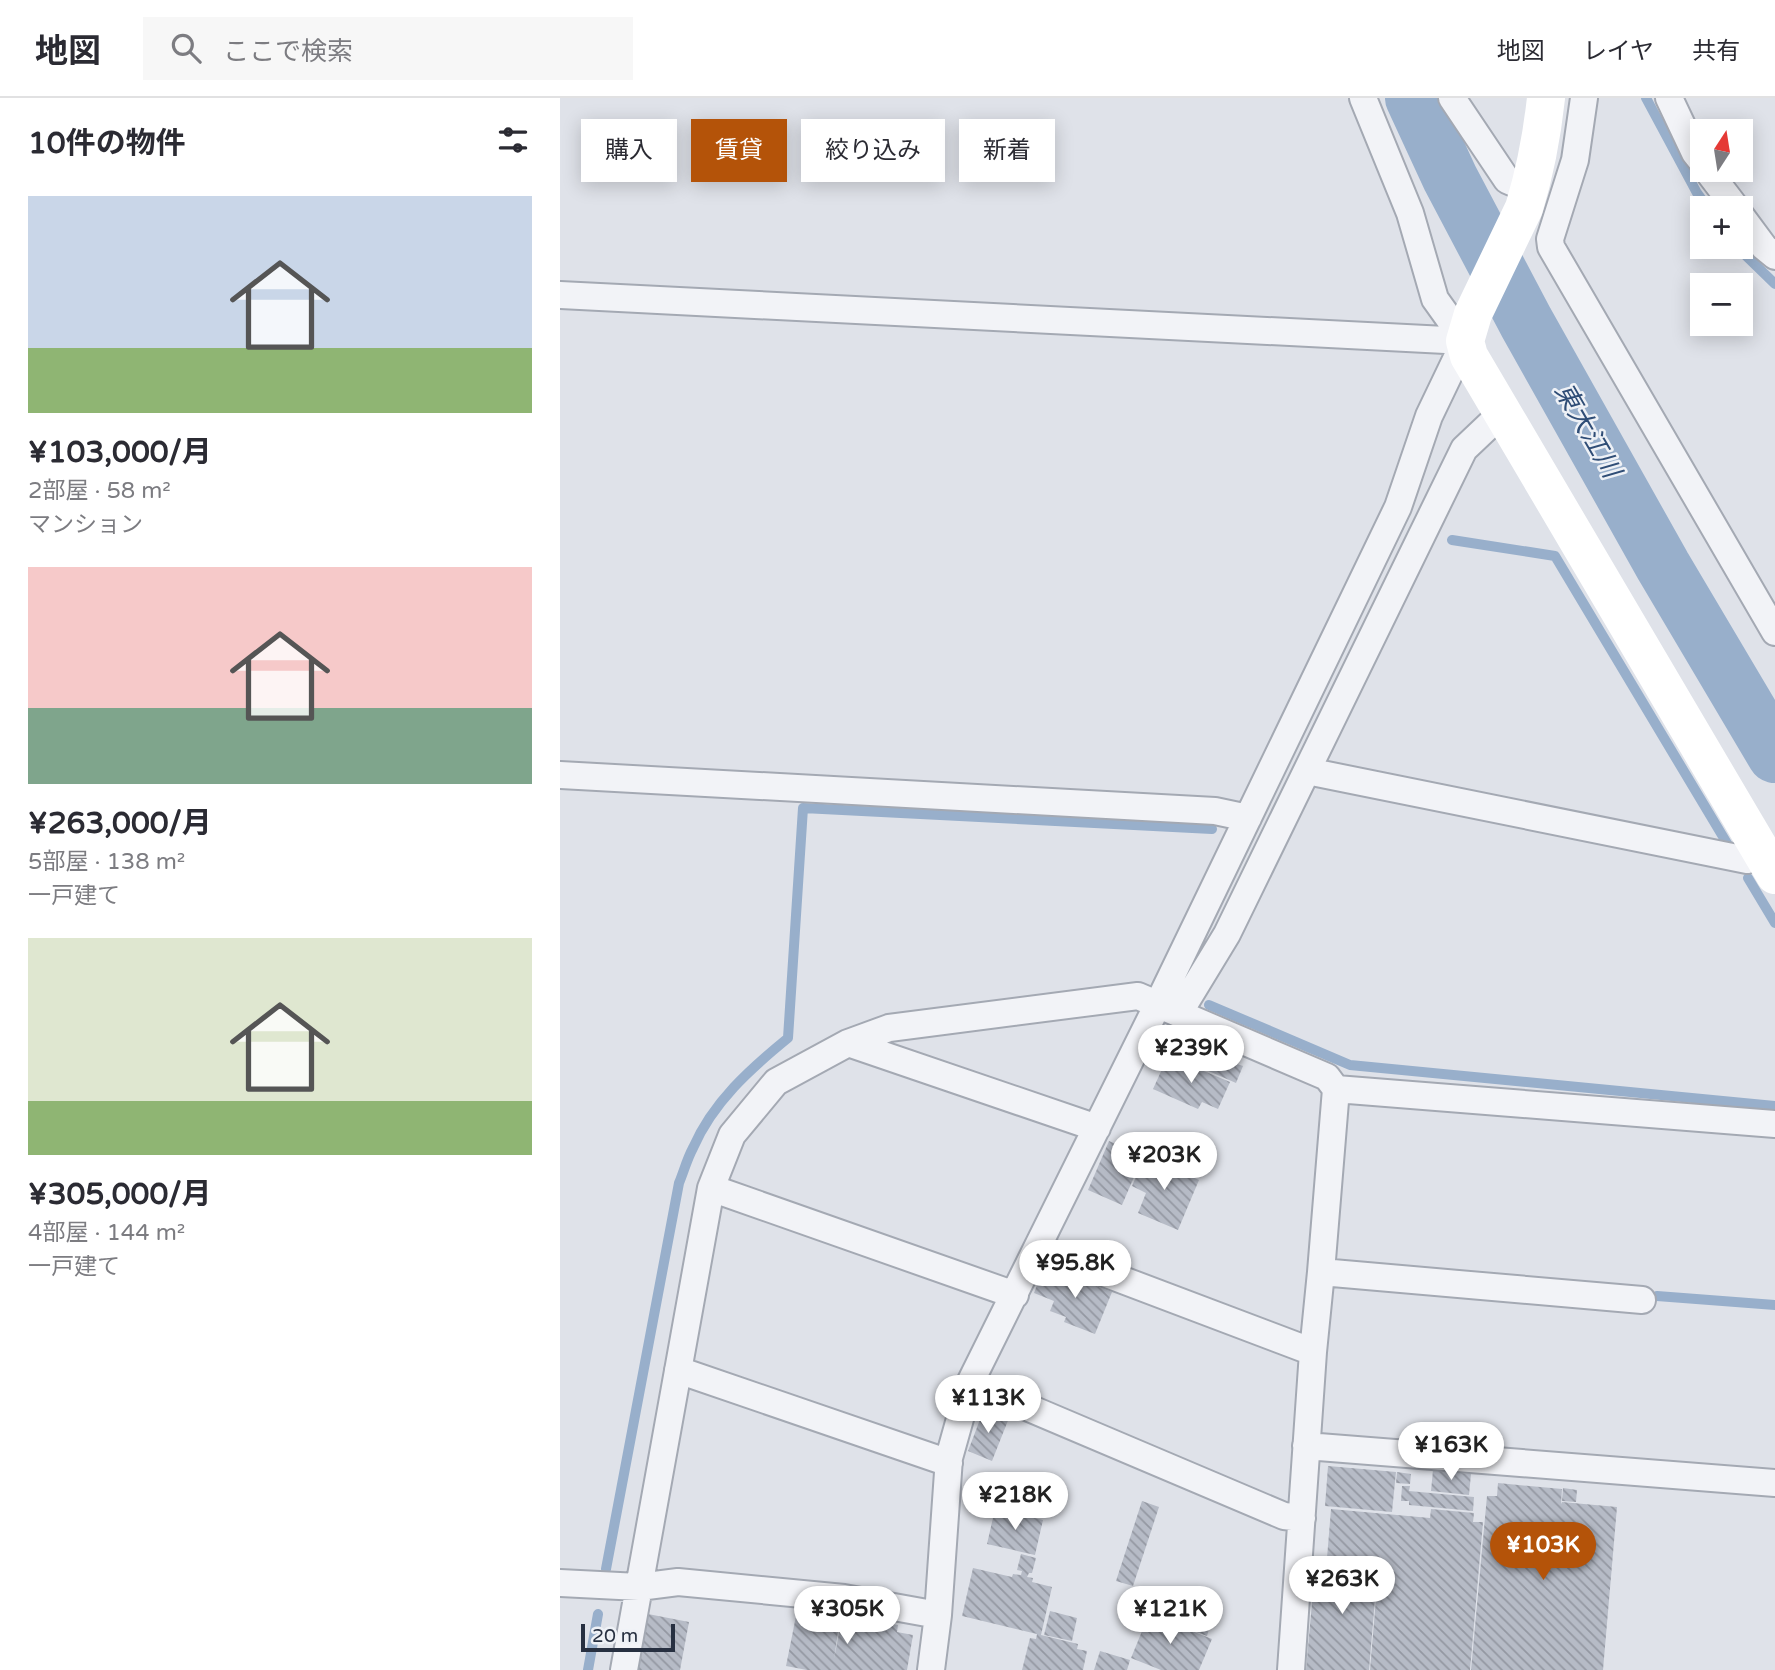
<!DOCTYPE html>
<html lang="ja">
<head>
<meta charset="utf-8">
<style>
  :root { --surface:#fff; --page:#f7f7f7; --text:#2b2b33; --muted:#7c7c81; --line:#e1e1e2; --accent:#b45309 }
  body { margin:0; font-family:"Varela Round","Noto Sans JP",sans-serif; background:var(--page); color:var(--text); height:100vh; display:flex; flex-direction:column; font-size:26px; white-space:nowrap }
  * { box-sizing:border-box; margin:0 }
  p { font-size:23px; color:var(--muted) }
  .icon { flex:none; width:38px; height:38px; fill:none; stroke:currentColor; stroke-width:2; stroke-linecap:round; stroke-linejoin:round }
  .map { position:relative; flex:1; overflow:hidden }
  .details { display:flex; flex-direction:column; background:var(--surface); width:560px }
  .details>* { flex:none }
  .top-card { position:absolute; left:21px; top:21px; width:665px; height:63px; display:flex; gap:14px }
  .needle { width:46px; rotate:12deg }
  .buttons { position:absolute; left:1130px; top:21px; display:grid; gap:14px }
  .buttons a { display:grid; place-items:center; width:63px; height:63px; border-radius:0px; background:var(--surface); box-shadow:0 4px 18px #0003; font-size:35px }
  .scale { position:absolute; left:21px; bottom:18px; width:94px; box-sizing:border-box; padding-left:7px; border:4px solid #273041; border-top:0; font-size:19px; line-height:24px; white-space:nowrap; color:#273041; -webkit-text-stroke:5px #eef1f6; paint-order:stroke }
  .price { position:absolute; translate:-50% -60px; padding:0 16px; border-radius:24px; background:#fff; color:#222; font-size:23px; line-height:46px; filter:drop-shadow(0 2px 4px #0008) }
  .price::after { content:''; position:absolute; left:50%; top:42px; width:21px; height:16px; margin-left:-10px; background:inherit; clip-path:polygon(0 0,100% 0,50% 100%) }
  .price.on { background:var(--accent); color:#fff }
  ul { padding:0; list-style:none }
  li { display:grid; align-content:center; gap:14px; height:371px; padding:0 28px }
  li span { display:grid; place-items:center; height:217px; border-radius:0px; color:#555 }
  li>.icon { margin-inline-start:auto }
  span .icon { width:126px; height:126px; fill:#fffc; stroke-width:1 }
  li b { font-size:30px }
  h2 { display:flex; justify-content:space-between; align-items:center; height:84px; padding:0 28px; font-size:30px }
  .tag { padding:0 24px; border-radius:0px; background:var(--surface); box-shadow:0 4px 18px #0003; font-size:24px; line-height:63px }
  .tag.on { background:var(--accent); color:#fff }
  header { display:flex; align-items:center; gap:42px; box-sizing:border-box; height:98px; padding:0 35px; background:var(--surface); border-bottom:2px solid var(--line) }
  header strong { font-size:33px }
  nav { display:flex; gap:38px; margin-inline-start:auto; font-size:24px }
  .search { width:490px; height:63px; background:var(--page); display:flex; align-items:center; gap:18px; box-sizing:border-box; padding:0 24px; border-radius:0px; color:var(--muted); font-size:26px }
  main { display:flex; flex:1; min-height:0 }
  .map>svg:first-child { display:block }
</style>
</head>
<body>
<header>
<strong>地図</strong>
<div class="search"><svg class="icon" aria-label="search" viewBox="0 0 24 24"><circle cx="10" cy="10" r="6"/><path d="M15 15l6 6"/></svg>ここで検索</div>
<nav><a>地図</a><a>レイヤ</a><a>共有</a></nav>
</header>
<main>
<section class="details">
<h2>10件の物件<svg class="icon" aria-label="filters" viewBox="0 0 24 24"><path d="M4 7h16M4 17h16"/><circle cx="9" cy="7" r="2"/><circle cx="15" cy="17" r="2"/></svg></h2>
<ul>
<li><span style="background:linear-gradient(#c9d6e8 70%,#8fb573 0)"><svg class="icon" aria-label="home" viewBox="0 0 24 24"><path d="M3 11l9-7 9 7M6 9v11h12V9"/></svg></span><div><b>¥103,000/月</b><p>2部屋 · 58 m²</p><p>マンション</p></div></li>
<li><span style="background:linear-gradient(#f6c9c9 65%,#7fa58c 0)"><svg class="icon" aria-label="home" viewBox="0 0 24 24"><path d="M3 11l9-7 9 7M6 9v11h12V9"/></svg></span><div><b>¥263,000/月</b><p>5部屋 · 138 m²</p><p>一戸建て</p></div></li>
<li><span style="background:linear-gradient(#dfe7d0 75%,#8fb573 0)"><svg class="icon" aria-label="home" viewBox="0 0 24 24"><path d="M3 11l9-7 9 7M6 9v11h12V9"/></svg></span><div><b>¥305,000/月</b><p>4部屋 · 144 m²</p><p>一戸建て</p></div></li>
</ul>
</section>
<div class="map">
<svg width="1215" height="1572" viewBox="0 0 1215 1572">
  <defs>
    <pattern id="building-back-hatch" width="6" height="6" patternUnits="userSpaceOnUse" patternTransform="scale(1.75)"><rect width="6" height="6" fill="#b6bbc6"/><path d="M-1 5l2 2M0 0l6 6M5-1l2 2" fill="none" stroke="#9498a2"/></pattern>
  </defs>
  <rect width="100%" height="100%" fill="#dfe2e9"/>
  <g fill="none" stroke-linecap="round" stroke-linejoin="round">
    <path stroke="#98afcb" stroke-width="10" d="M1086,0L1137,95L1148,110
      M1177,149L1215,186
      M892,442L995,458L1168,747
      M1188,780L1215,825
      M649,907L790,967L1215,1008
      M1097,1198L1215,1207
      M46,1471L119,1085C124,1073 127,1061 133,1050C153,1004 190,971 228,940L243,710L652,731
      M28,1572L38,1516"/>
    <path stroke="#98afcb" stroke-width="56" d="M853,0L890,80L966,224L1103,468L1215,657"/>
  </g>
  <path fill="url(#building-back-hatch)" d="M630,934L682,956L677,966L683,968L676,985L619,960Z
    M608,958L670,984L658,1011L642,1004L638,1011L593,991Z
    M549,1043L583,1058L562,1107L528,1092Z
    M585,1058L639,1082L618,1132L578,1115L586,1095L572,1088Z
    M483,1172L503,1180L505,1176L552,1194L535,1236L504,1224L506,1219L490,1213L494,1203L474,1195Z
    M424,1311L449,1320L432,1363L408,1353Z
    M768,1368L836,1374L832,1414L765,1408Z
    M873,1372L911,1376L909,1397L871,1393Z
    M837,1374L851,1376L850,1386L836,1385Z
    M938,1385L1002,1391L1001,1406L1002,1404L1057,1409L1043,1572H911L927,1398H937Z
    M842,1388H850L849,1393L914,1399L913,1413L849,1407V1403H841Z
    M1003,1390L1017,1392L1016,1404L1002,1403Z
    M582,1403L599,1409L573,1488L556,1483Z
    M435,1411L483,1422L475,1457L427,1446Z
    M771,1411L870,1420L871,1411L914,1415L913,1424H923L910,1572H810L819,1464L767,1460Z
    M461,1456L476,1460L472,1475H469L467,1479L473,1480L472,1484L492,1489L481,1537L518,1546L517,1551L527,1553L523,1572H462L470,1540L476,1541L477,1536L402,1518L413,1470L452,1479L453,1476L461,1477L462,1473L457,1472Z
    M756,1460L818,1466L809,1572H746Z
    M490,1513L517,1520L512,1543L484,1537Z
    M249,1515L280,1521L274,1561L281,1524L318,1530L319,1524L338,1527L337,1534L353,1537L347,1572H247L226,1568L236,1518L248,1520Z
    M88,1516L129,1524L120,1572H78Z
    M589,1516L652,1541L639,1572H601L571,1560Z
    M627,1519L650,1528L647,1538L623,1529Z
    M540,1553L570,1562L567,1572H534Z"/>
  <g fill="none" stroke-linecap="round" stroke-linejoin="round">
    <g stroke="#a4a9b3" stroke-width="30">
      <path id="street" d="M803,0L850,115L875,201L905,243
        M892,0L947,82L970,92
        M1024,0L1015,62L990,141L991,149L1215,534
        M1109,0L1135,55L1143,65
        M1147,72L1176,110
        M1181,118L1204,149L1215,158
        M0,197L905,243
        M747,673L1187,762L1203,756
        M0,677L655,713L688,720
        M619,915L667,836L904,351L942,315
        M288,945L537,1030
        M151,1090L455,1197
        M478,1150L753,1254
        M761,1174L1082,1202
        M118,1272L389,1365
        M410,1285L724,1418L742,1420
        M746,1348L1215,1385
        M0,1485L79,1489L118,1484L284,1500L378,1517
        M64,1572L151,1090L172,1037L216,984L288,945L329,930L578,898L767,979L776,991L1215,1026
        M371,1572L378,1517L389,1360L410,1285L598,906L838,409L869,318L905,243
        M731,1572L753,1254L761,1174L776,991"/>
    </g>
    <use href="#street" stroke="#f2f3f7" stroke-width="26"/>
    <path stroke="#fff" stroke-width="38" d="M986,0C982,37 975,74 964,110L913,216L905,243L909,258L1215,777"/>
  </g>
  <g text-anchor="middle" stroke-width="5" stroke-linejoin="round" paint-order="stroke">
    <g font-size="26" font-style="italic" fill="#2f4d76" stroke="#eef1f6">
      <text transform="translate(1028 332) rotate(60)" y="9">東大江川</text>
    </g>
  </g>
</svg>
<div class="buttons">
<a><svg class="needle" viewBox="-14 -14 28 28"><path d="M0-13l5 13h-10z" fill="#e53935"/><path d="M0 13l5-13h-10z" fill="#7c7c81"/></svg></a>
<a>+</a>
<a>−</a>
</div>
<div class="scale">20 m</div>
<b class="price" style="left:631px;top:987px">¥239K</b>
<b class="price" style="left:604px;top:1094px">¥203K</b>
<b class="price" style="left:515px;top:1202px">¥95.8K</b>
<b class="price" style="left:428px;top:1337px">¥113K</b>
<b class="price" style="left:891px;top:1384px">¥163K</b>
<b class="price" style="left:455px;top:1434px">¥218K</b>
<b class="price on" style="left:983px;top:1484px">¥103K</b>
<b class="price" style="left:782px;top:1518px">¥263K</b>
<b class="price" style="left:287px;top:1548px">¥305K</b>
<b class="price" style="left:610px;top:1548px">¥121K</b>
<div class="top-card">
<a class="tag">購入</a>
<a class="tag on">賃貸</a>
<a class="tag">絞り込み</a>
<a class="tag">新着</a>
</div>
</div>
</main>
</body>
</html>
